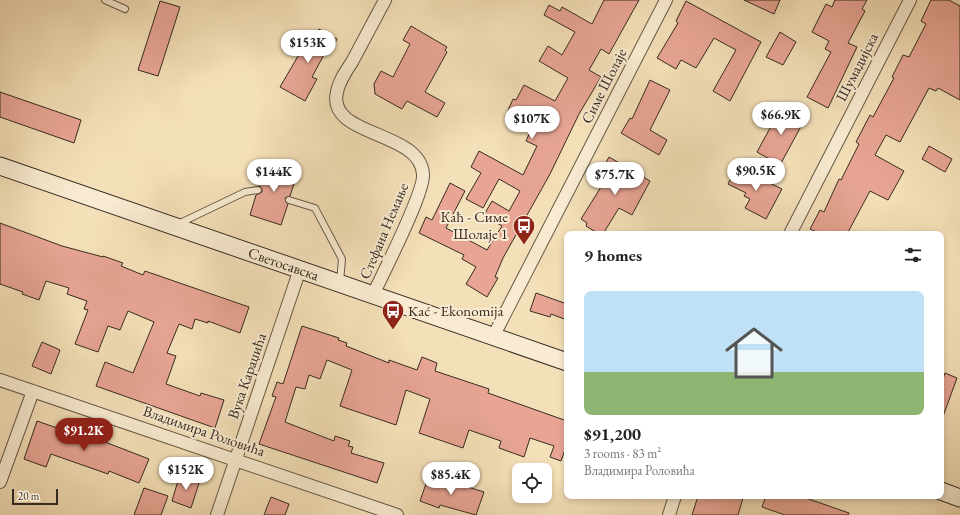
<!DOCTYPE html>
<html lang="en">
<head>
<meta charset="utf-8">
<style>
  :root { --surface:#fff; --page:#f2f2f2; --text:#222; --muted:#767676; --accent:#8f2418 }
  body { margin:0; font-family:"EB Garamond",serif; background:var(--page); color:var(--text); height:100vh; display:flex; flex-direction:column; font-size:15px; white-space:nowrap }
  * { box-sizing:border-box; margin:0 }
  p { font-size:13px; color:var(--muted) }
  .icon { flex:none; width:22px; height:22px; fill:none; stroke:currentColor; stroke-width:2; stroke-linecap:round; stroke-linejoin:round }
  .map { position:relative; flex:1; overflow:hidden }
  .sheet { position:absolute; left:564px; top:231px; width:380px; height:268px; display:flex; flex-direction:column; background:var(--surface); border-radius:8px; box-shadow:0 2px 6px #0003 }
  .sheet>* { flex:none }
  .buttons { position:absolute; left:512px; top:463px; display:grid; gap:8px }
  .buttons a { display:grid; place-items:center; width:40px; height:40px; border-radius:8px; background:var(--surface); box-shadow:0 2px 6px #0003; font-size:20px }
  .scale { position:absolute; left:12px; bottom:10px; width:46px; box-sizing:border-box; padding-left:4px; border:2px solid #372b23; border-top:0; font-size:11px; line-height:14px; white-space:nowrap; color:#372b23; -webkit-text-stroke:3px #f8ebd1; paint-order:stroke }
  .price { position:absolute; translate:-50% -34px; padding:0 9px; border-radius:14px; background:#fff; color:#222; font-size:13px; line-height:26px; filter:drop-shadow(0 1px 2px #0008) }
  .price::after { content:''; position:absolute; left:50%; top:24px; width:12px; height:9px; margin-left:-6px; background:inherit; clip-path:polygon(0 0,100% 0,50% 100%) }
  .price.current { background:var(--accent); color:#fff }
  ul { padding:0; list-style:none }
  li { display:grid; align-content:center; gap:8px; height:212px; padding:0 20px }
  li span { display:grid; place-items:center; height:124px; border-radius:8px; color:#555 }
  li>.icon { margin-inline-start:auto }
  span .icon { width:72px; height:72px; fill:#fffc; stroke-width:1 }
  li b { font-size:17px }
  h2 { display:flex; justify-content:space-between; align-items:center; height:48px; padding:0 20px; font-size:17px }
  .map>svg:first-child { display:block }
</style>
</head>
<body>
<div class="map">
<svg width="960" height="515" viewBox="0 0 960 515">
  <rect width="100%" height="100%" fill="#f4e0b8"/>
  <filter id="stains"><feTurbulence type="fractalNoise" baseFrequency=".005" numOctaves="4"/><feColorMatrix values="0 0 0 0 .2 0 0 0 0 .09 0 0 0 0 .02 0 0 0 .5 -.17"/></filter>
  <radialGradient id="worn" r=".72"><stop offset=".6" stop-color="#630" stop-opacity="0"/><stop offset="1" stop-color="#630" stop-opacity=".3"/></radialGradient>
  <path fill="#e8a594" stroke="#372b23" d="M604,0H639L609,54L601,49L589,70L601,77L579,114L550,174L503,258L495,277L498,278L487,297L466,284L476,267L462,259L464,255L419,233L426,217L432,220L450,183L465,191L446,228L487,250L502,226L484,215L492,201L509,211L520,191L499,179L483,208L466,199L481,173L471,167L479,151L523,175L537,146L526,141L531,130L505,117L513,99L516,100L524,85L555,101L568,78L539,61L548,46L562,55L575,32L544,15L549,5L560,11L562,7L592,24Z
    M744,0H780L774,14Z
    M835,0H867L862,9L865,11L848,43L857,47L828,108L807,97L831,52L825,49L829,41L812,32L826,4L832,7Z
    M931,0H949L960,6V100L938,88L936,91L929,88L900,142L886,135L875,155L904,171L888,200L870,191L847,234H821L810,229L820,210L824,212L839,179L841,180L859,144L856,142L870,115L873,117L894,78L892,77L903,55L909,57L926,24L921,21Z
    M160,1L180,7L158,76L138,70Z
    M686,1L761,42L730,101L713,91L736,50L714,38L696,68L681,60L676,69L657,58L678,23L676,21Z
    M411,26L447,47L445,50L447,52L425,92L445,103L437,117L407,101L402,109L375,94L374,84L381,71L393,77L410,44L403,40Z
    M319,29L337,39L331,51L327,49L312,77L317,79L305,101L280,87L301,51L298,50L305,37L308,38L311,32L316,34Z
    M780,32L796,42L783,65L766,57Z
    M650,80L670,90L650,130L667,140L659,155L621,133L630,118L632,119Z
    M0,92L81,120L74,143L0,117Z
    M782,106L805,119L780,165L757,152Z
    M929,146L952,159L945,172L922,159Z
    M609,157L650,181L632,215L619,208L603,234H599L586,226L587,223L581,219L606,179L599,175Z
    M272,160L295,167L290,183L294,184L290,196L285,198L288,204L281,225L250,215L256,195L262,192V189L259,186L263,175L266,176Z
    M737,167L782,189L766,219L745,208L750,199L744,196L746,193L728,184Z
    M0,223L62,246L103,257V256L123,263L121,266L143,275L145,271L249,307L240,333L208,321V323L195,319L192,329L179,324L167,353L176,356L166,384L200,396L201,393L224,400L215,428L96,386L105,362L133,373L154,322L128,311L120,330L108,326L98,352L75,344L88,310L84,309L87,301L67,294L69,288L46,281L39,300L22,294L23,292L0,284Z
    M536,293L567,304V320L551,314L550,317L530,311Z
    M302,326L339,338L338,340L347,343L346,346L389,363V360L417,370L422,357L437,363L435,371L489,389L488,393L567,421V444L561,461L550,457L554,446L530,438L524,457L499,448L501,441L469,430L463,448L419,433L430,399L406,390L396,425L340,406L352,370L327,360L320,379L309,375L305,389L296,387L285,422L334,441L335,436L350,441L348,446L353,447L351,453L384,463L377,483L259,444L276,397L272,396L277,382L283,384Z
    M42,342L60,350L51,374L32,366Z
    M945,373L957,378L942,419L941,385Z
    M37,421L66,431L67,429L92,437L149,459L139,483L109,471L108,474L51,454L46,467L24,459Z
    M180,474L200,480L191,508L172,501Z
    M429,475L484,492L476,515L440,505L439,508L420,501Z
    M144,488L168,496L161,515H134Z
    M698,496H736L743,498L738,515H692Z
    M766,496H800L849,513L848,515H785L762,507Z
    M271,497L289,504L285,515H264Z"/>
  <g fill="none" stroke-linecap="round" stroke-linejoin="round">
    <g stroke="#665848" stroke-width="8">
      <path id="lane" d="M105,0L125,9
        M289,200L315,208L342,259L340,282
        M178,224L245,192L258,190"/>
    </g>
    <g stroke="#665848" stroke-width="14">
      <path id="street" d="M790,234L910,0
        M373,295C383,273 425,192 423,174C420,130 326,137 337,92C339,81 346,71 352,62C363,41 374,21 385,0
        M493,337L666,0
        M0,380L397,515
        M0,482L33,391
        M217,515L300,269
        M669,515L675,496"/>
    </g>
    <g stroke="#372b23" stroke-width="19">
      <g id="secondary">
        <path id="s1" d="M0,166L567,362"/>
        <path d="M941,491L960,498"/>
      </g>
    </g>
    <use href="#lane" stroke="#f8ebd1" stroke-width="6"/>
    <use href="#street" stroke="#f8ebd1" stroke-width="12"/>
    <use href="#secondary" stroke="#f8ebd1" stroke-width="17"/>
  </g>
  <defs>
    <g id="bus-pin" transform="scale(1.15)"><path d="M0 17L-7.5 6A9.5 9.5 0 1 1 7.5 6Z" fill="#8f2418" stroke="#f8ebd1"/><path d="M-5-6H5V4H4V6H2V4H-2V6H-4V4H-5ZM-3.5-4V0h7V-4ZM-3.5 1.2v1.5H-2V1.2ZM2 1.2v1.5H3.5V1.2Z" fill="#fff"/></g>
  </defs>
  <g fill-rule="evenodd">
    <use href="#bus-pin" x="524" y="226"/>
    <use href="#bus-pin" x="393" y="311"/>
  </g>
  <g text-anchor="middle" stroke-width="4" stroke-linejoin="round" paint-order="stroke">
    <g font-size="15" fill="#372b23" stroke="#f8ebd1">
      <text transform="translate(857 67) rotate(-63)" y="5">Шумадијска</text>
      <text transform="translate(604 86) rotate(-63)" y="5">Симе Шолаје</text>
      <text transform="translate(384 231) rotate(-67)" y="5">Стефана Немање</text>
      <text dy="5" stroke="none"><textPath href="#s1" startOffset="300">Светосавска</textPath></text>
      <text transform="translate(247 376) rotate(-71)" y="5">Вука Караџића</text>
      <text transform="translate(204 431) rotate(19)" y="5">Владимира Роловића</text>
    </g>
    <g font-size="15" fill="#372b23" stroke="#f8ebd1" text-anchor="end">
      <text x="508" y="222">Каћ - Симе<tspan x="508" dy="17">Шолаје 1</tspan></text>
      <text x="408" y="316" text-anchor="start">Kać - Ekonomija</text>
    </g>
  </g>
  <rect width="100%" height="100%" filter="url(#stains)"/>
  <rect width="100%" height="100%" fill="url(#worn)"/>
</svg>
<div class="buttons">
<a><svg class="icon" aria-label="locate" viewBox="0 0 24 24"><circle cx="12" cy="12" r="6"/><path d="M12 2v4M12 18v4M2 12h4M18 12h4"/></svg></a>
</div>
<div class="scale">20 m</div>
<b class="price" style="left:308px;top:64px">$153K</b>
<b class="price" style="left:781px;top:136px">$66.9K</b>
<b class="price" style="left:532px;top:140px">$107K</b>
<b class="price" style="left:756px;top:192px">$90.5K</b>
<b class="price" style="left:274px;top:193px">$144K</b>
<b class="price" style="left:615px;top:196px">$75.7K</b>
<b class="price current" style="left:84px;top:452px">$91.2K</b>
<b class="price" style="left:186px;top:491px">$152K</b>
<b class="price" style="left:451px;top:496px">$85.4K</b>
<section class="sheet">
<h2>9 homes<svg class="icon" aria-label="filters" viewBox="0 0 24 24"><path d="M4 7h16M4 17h16"/><circle cx="9" cy="7" r="2"/><circle cx="15" cy="17" r="2"/></svg></h2>
<ul>
<li><span style="background:linear-gradient(#bfe0f5 65%,#8fb573 0)"><svg class="icon" aria-label="home" viewBox="0 0 24 24"><path d="M3 11l9-7 9 7M6 9v11h12V9"/></svg></span><div><b>$91,200</b><p>3 rooms · 83 m²</p><p>Владимира Роловића</p></div></li>
</ul>
</section>
</div>
</body>
</html>
